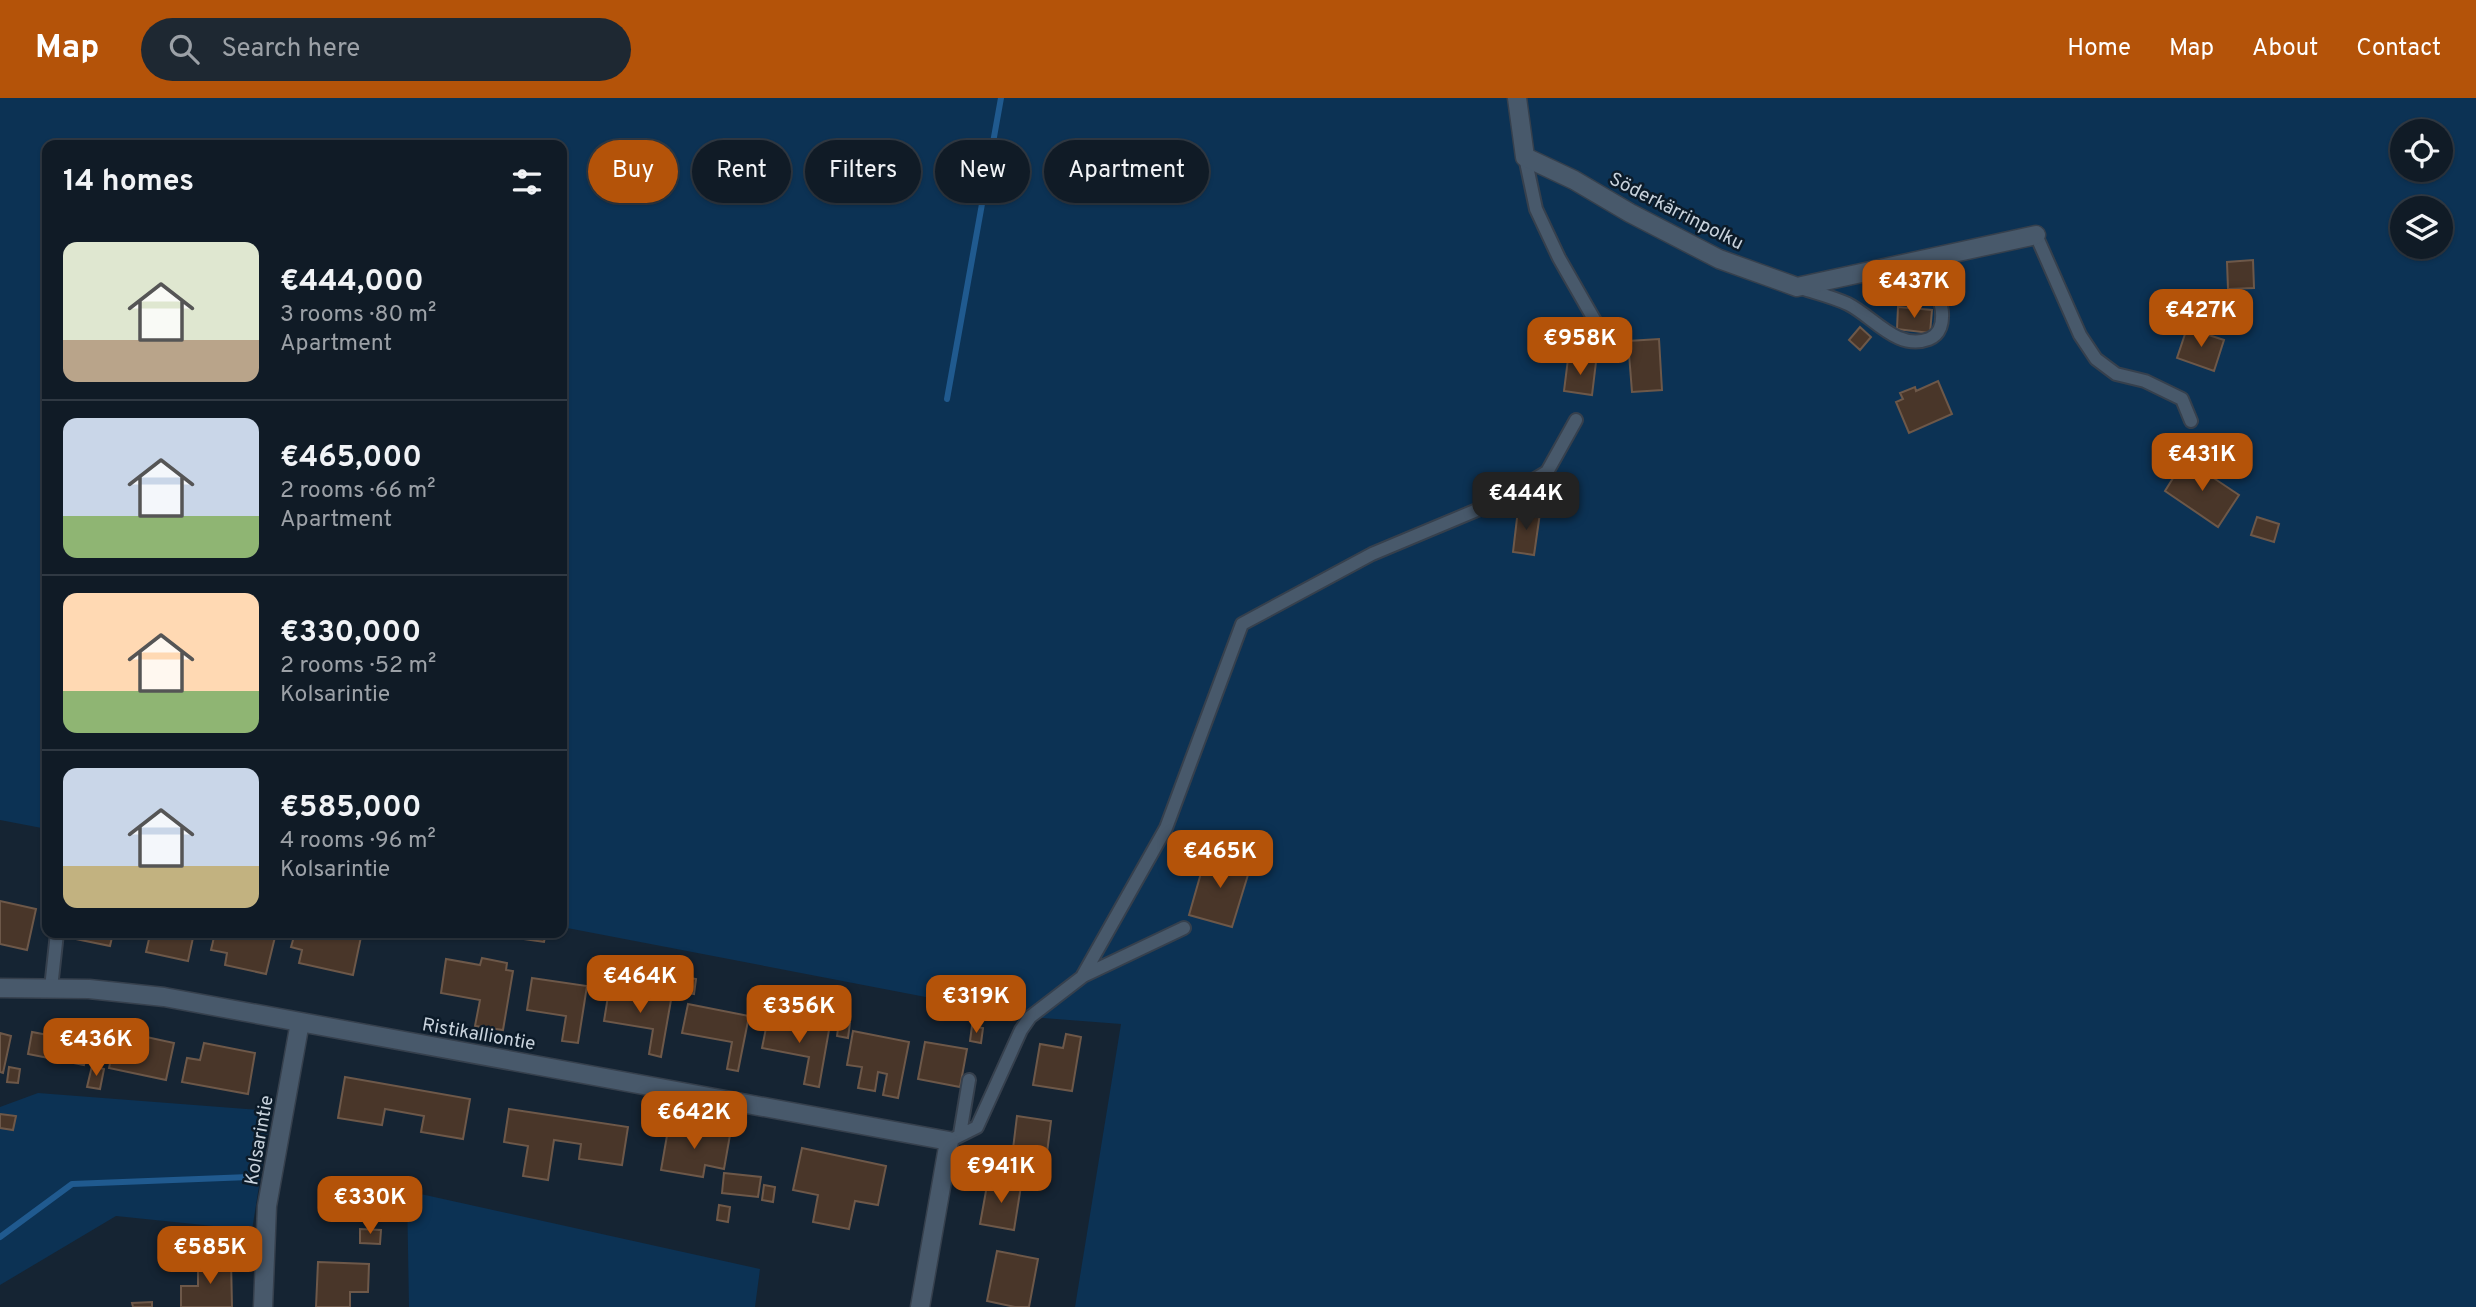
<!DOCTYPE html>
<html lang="en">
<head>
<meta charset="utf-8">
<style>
  :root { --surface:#101b26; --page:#1e2832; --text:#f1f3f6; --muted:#9ca1a7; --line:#303943; --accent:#b45309 }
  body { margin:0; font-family:Overpass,sans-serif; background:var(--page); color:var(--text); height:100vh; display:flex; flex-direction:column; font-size:26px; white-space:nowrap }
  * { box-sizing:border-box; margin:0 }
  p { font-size:23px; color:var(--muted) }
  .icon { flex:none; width:38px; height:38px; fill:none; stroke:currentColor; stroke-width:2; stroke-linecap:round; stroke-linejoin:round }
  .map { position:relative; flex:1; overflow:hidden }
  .side { position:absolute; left:42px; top:42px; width:525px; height:798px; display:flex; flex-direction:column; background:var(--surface); border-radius:14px; box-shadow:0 2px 5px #0004,0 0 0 2px var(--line) }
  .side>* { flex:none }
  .top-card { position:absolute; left:588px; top:42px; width:665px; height:63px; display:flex; gap:14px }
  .fabs { position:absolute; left:2390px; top:21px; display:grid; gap:14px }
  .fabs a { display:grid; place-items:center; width:63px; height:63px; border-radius:50%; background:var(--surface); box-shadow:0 2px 5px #0004,0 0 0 2px var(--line); font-size:35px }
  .price { position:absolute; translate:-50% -60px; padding:0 16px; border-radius:14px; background:var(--accent); color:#fff; font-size:23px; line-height:46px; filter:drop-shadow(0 2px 4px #0008) }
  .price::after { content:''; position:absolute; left:50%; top:42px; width:21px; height:16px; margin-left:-10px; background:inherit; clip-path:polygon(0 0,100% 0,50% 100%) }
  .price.active { background:#222; color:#fff }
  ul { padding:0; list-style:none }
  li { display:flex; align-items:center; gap:21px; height:175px; padding:0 21px }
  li+li { border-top:2px solid var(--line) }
  li span { display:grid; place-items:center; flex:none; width:196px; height:140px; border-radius:14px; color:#555 }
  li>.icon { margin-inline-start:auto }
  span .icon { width:84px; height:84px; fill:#fffc; stroke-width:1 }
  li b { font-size:30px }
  h2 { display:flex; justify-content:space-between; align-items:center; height:84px; padding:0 21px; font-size:30px }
  .chip { padding:0 24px; border-radius:32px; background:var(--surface); box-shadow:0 2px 5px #0004,0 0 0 2px var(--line); font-size:24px; line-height:63px }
  .chip.active { background:var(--accent); color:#fff }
  header { display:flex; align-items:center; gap:42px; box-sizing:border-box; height:98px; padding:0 35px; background:var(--accent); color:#fff }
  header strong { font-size:33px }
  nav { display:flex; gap:38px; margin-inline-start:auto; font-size:24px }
  .search { width:490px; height:63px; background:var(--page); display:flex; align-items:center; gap:18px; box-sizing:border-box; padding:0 24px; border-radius:38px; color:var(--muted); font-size:26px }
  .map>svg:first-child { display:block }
</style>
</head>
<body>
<header>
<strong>Map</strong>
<div class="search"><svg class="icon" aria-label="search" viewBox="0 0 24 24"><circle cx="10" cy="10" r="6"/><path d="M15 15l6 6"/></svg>Search here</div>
<nav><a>Home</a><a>Map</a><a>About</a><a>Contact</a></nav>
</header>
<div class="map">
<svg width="2476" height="1209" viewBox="0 0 2476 1209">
  <rect width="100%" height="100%" fill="#152433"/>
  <path fill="#0c3254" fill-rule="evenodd" d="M0,0H2476V1209H1075L1121,926L1030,919L562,829V47H47V731L0,722ZM2403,33H2441V72H2403ZM2403,110H2441V149H2403Z
    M38,995L271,1013L252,1132L116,1118L0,1187V1009Z
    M407,1093L760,1171L755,1209H409Z"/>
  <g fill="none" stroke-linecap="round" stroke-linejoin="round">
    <path stroke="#205a8f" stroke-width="6" d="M947,301L1001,0
      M0,1139L72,1086L249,1079"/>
  </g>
  <path fill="#493629" stroke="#6d5849" stroke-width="2" d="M2253,162L2254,190L2228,191L2227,164Z
    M1898,209L1932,212L1930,235L1897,231Z
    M1860,229L1871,239L1860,252L1849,242Z
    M2187,230L2224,242L2214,273L2177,260Z
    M1659,241L1662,292L1632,294L1628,243Z
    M1568,261L1596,264L1592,297L1564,293Z
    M1938,283L1952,316L1909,335L1896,304L1903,301L1900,295L1915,289L1916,293Z
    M2185,361L2239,397L2218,429L2165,393Z
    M1518,412L1540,415L1534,457L1513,454Z
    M2257,419L2279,426L2274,444L2251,437Z
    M1207,754L1251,767L1232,829L1189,817Z
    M0,803L36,811L27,852L0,846Z
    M67,835H113L110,848L66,839Z
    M135,835H194L188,863L146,854L149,841L134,837Z
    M215,835H258L275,839L266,876L225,867L227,855L211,852Z
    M295,835H342L361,839L353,877L299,865L302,852L291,849Z
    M524,835H546L544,844L523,841Z
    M654,859L665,861L663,875L652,874Z
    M482,860L507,865L506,872L513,873L503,932L475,928L480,902L441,895L446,861L480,867Z
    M685,879L696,881L694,896L683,894Z
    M532,880L587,888L578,945L562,943L566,918L527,912Z
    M609,892L671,902L661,959L649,956L653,931L604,923Z
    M688,906L749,918L738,973L727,971L732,944L682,935Z
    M768,920L829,932L819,989L804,986L809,959L762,950Z
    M839,924L850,925L848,940L837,938Z
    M51,925L91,933L84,967L28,956L32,934L48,937Z
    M972,928L983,930L981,945L970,943Z
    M853,933L909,944L898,1000L883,997L887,976L878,974L875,993L858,990L862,969L847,967Z
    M0,935L11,938L3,975L0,974Z
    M128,935L174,945L166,982L109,970L114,947L125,949Z
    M1066,936L1081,939L1072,993L1033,987L1040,946L1063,950Z
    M925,944L967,951L960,989L918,981Z
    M204,945L255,955L248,996L182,984L187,960L200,962Z
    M92,968L104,971L100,991L87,989Z
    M9,969L20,971L18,985L7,984Z
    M345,979L470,1001L463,1041L421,1034L424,1018L385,1011L382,1027L338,1020Z
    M509,1011L628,1029L622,1067L579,1061L581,1046L554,1042L548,1082L523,1078L528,1048L504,1044Z
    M0,1016L16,1018L13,1032L0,1030Z
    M1017,1018L1051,1023L1046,1063L1012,1059Z
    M669,1026L730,1037L724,1071L705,1067L703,1079L661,1072Z
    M802,1050L886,1068L878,1107L855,1103L849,1131L813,1124L818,1097L793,1092Z
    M724,1075L761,1079L758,1099L722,1095Z
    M988,1082L1021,1088L1014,1132L980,1126Z
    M337,1085L355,1087L352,1109L333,1106Z
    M764,1087L775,1089L773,1104L762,1102Z
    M719,1107L730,1109L728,1124L717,1122Z
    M360,1131L381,1132L380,1146L360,1145Z
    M997,1153L1038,1161L1029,1209H1015L987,1203Z
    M231,1162L232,1209H181V1188H198V1163Z
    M318,1164L369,1166L368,1194H350V1209H316Z
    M152,1204V1209H133L132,1205Z"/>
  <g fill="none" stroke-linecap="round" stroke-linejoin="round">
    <g stroke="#36404d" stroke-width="16">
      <path id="service" d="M1525,59L1536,111L1559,160L1607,244
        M2036,137L2080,237L2096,261L2116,276L2145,283L2182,301L2191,323
        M1801,190C1816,195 1833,199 1848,206C1874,219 1897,253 1929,241C1952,232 1940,193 1929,179C1923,173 1913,169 1905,165
        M1083,878L1184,830
        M51,890L57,835
        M960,1036L969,982
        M949,1043L977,1029L1021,932L1030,919L1082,879L1166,730L1242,526L1372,456L1496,404L1547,374L1576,322"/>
    </g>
    <g stroke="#36404d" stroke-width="21">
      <path id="minor" d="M1517,0L1525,59L1574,82L1630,115L1719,161L1797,189L2036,137
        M0,890L89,891L164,899L949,1043L920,1209
        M263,1209L267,1108L300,924"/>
    </g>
    <use href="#service" stroke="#48596b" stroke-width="12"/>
    <use href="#minor" stroke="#48596b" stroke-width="18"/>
  </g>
  <g text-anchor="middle" stroke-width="5" stroke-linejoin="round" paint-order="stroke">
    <g font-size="19" fill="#c9d3dd" stroke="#0c1b29">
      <text transform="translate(1677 112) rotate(27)" y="7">Söderkärrinpolku</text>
      <text transform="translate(479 935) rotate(10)" y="7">Ristikalliontie</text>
      <text transform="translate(258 1042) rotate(-80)" y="7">Kolsarintie</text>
    </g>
  </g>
</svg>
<div class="fabs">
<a><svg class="icon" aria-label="locate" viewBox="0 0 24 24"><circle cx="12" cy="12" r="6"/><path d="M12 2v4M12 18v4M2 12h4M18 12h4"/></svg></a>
<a><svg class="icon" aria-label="layers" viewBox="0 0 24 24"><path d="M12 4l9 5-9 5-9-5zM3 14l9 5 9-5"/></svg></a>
</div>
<b class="price" style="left:1914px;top:222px">€437K</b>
<b class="price" style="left:2201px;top:251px">€427K</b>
<b class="price" style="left:1580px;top:279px">€958K</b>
<b class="price" style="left:2202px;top:395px">€431K</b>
<b class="price active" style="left:1526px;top:434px">€444K</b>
<b class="price" style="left:1220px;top:792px">€465K</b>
<b class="price" style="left:640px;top:917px">€464K</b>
<b class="price" style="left:976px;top:937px">€319K</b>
<b class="price" style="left:799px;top:947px">€356K</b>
<b class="price" style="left:96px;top:980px">€436K</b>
<b class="price" style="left:694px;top:1053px">€642K</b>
<b class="price" style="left:1001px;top:1107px">€941K</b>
<b class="price" style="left:370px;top:1138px">€330K</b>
<b class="price" style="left:210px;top:1188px">€585K</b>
<div class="top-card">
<a class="chip active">Buy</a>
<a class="chip">Rent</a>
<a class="chip">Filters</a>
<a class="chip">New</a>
<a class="chip">Apartment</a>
</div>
<section class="side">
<h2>14 homes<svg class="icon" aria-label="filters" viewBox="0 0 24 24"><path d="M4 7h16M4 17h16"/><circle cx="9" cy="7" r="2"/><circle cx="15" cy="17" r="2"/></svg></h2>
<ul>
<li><span style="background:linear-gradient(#dfe7d0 70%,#b9a48a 0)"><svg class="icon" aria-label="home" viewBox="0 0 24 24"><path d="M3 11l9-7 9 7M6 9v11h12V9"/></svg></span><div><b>€444,000</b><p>3 rooms · 80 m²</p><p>Apartment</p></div></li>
<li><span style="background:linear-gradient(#c9d6e8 70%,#8fb573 0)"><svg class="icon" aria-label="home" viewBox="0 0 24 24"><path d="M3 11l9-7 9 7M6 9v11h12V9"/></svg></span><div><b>€465,000</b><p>2 rooms · 66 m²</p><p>Apartment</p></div></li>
<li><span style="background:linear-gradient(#ffd9b3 70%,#8fb573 0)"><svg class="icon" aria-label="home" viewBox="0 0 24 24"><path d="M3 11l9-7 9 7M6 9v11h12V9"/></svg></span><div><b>€330,000</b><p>2 rooms · 52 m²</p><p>Kolsarintie</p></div></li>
<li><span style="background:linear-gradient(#c9d6e8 70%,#c2b280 0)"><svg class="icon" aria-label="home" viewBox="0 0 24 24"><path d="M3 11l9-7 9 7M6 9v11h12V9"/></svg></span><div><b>€585,000</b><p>4 rooms · 96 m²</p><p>Kolsarintie</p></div></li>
</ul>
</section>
</div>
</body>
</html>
